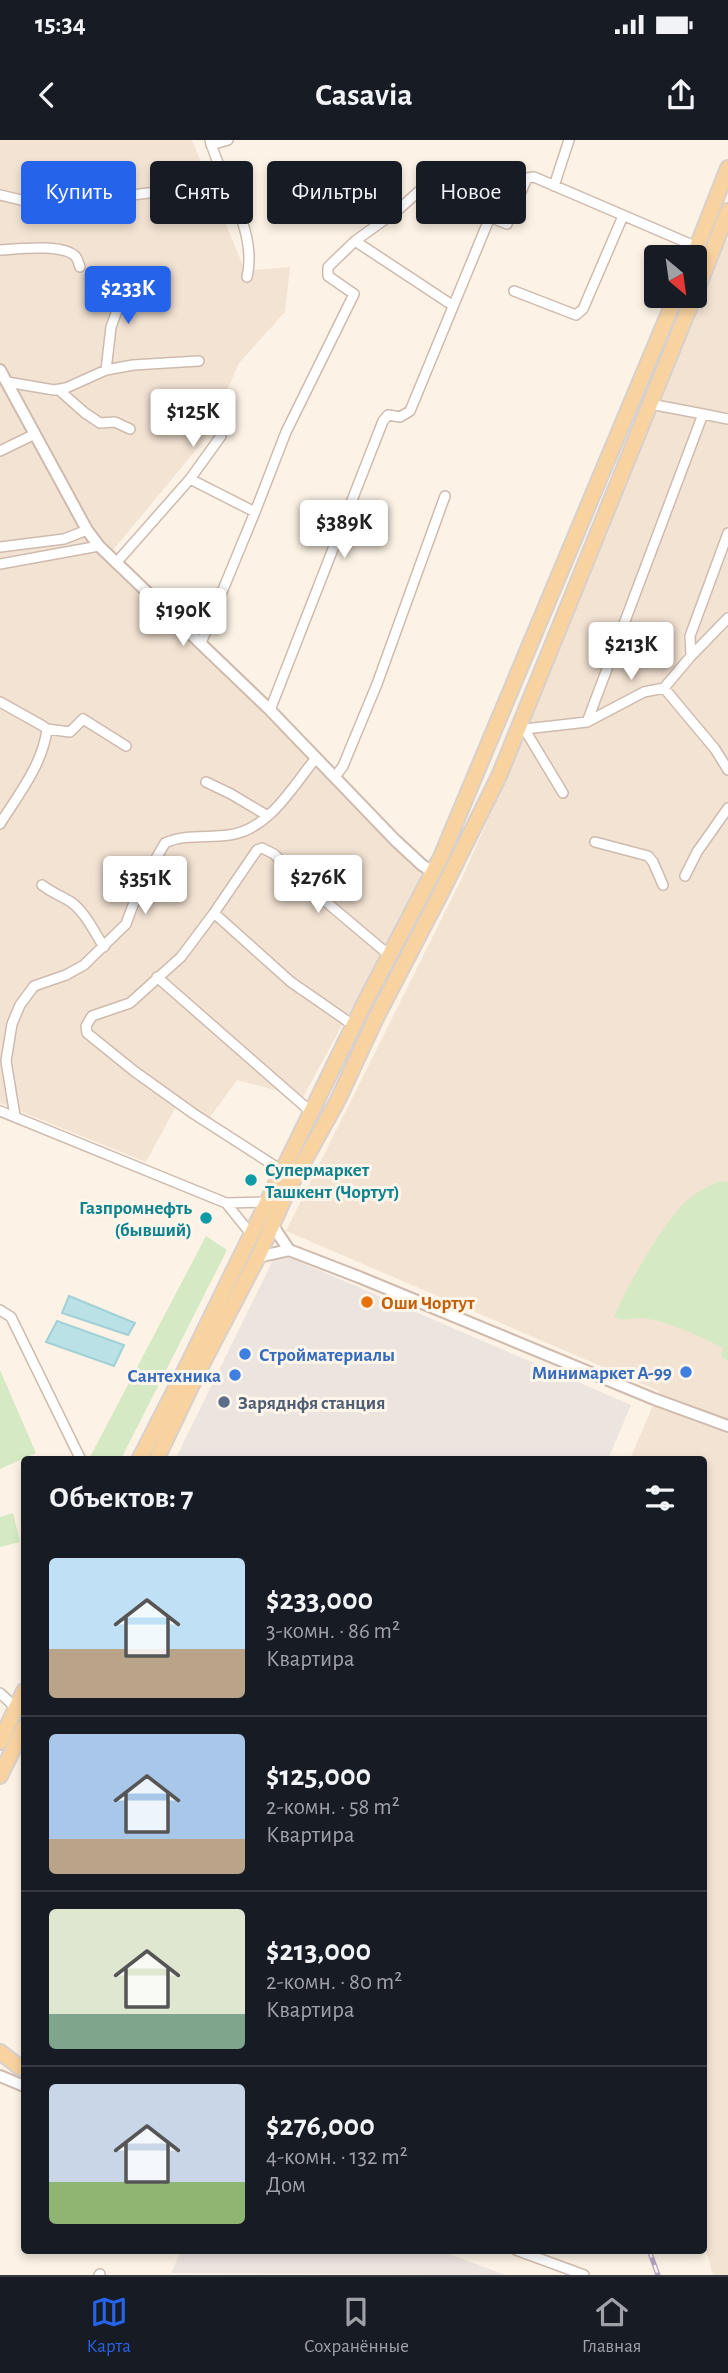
<!DOCTYPE html>
<html lang="ru">
<head>
<meta charset="utf-8">
<style>
  :root { --surface:#171b24; --page:#20242c; --text:#f1f3f6; --muted:#9ea1a6; --line:#363941; --accent:#2563eb }
  body { margin:0; font-family:"Alegreya Sans",sans-serif; background:var(--page); color:var(--text); height:100vh; display:flex; flex-direction:column; font-size:26px; white-space:nowrap }
  * { box-sizing:border-box; margin:0 }
  p { font-size:23px; color:var(--muted) }
  .icon { flex:none; width:38px; height:38px; fill:none; stroke:currentColor; stroke-width:2; stroke-linecap:round; stroke-linejoin:round }
  .map { position:relative; flex:1; overflow:hidden }
  .details { position:absolute; left:21px; top:1316px; width:686px; height:798px; display:flex; flex-direction:column; background:var(--surface); border-radius:7px; box-shadow:0 4px 10px #0003 }
  .details>* { flex:none }
  .hud { position:absolute; left:21px; top:21px; width:686px; height:63px; display:flex; gap:14px }
  .needle { width:46px; rotate:151deg }
  .controls { position:absolute; left:644px; top:105px; display:grid; gap:14px }
  .controls a { display:grid; place-items:center; width:63px; height:63px; border-radius:7px; background:var(--surface); box-shadow:0 4px 10px #0003; font-size:35px }
  .price { position:absolute; translate:-50% -60px; padding:0 16px; border-radius:7px; background:#fff; color:#222; font-size:23px; line-height:46px; filter:drop-shadow(0 2px 4px #0008) }
  .price::after { content:''; position:absolute; left:50%; top:42px; width:21px; height:16px; margin-left:-10px; background:inherit; clip-path:polygon(0 0,100% 0,50% 100%) }
  .price.selected { background:var(--accent); color:#fff }
  ul { padding:0; list-style:none }
  li { display:flex; align-items:center; gap:21px; height:175px; padding:0 28px }
  li+li { border-top:2px solid var(--line) }
  li span { display:grid; place-items:center; flex:none; width:196px; height:140px; border-radius:7px; color:#555 }
  li>.icon { margin-inline-start:auto }
  span .icon { width:84px; height:84px; fill:#fffc; stroke-width:1 }
  li b { font-size:30px }
  h2 { display:flex; justify-content:space-between; align-items:center; height:84px; padding:0 28px; font-size:30px }
  .tag { padding:0 24px; border-radius:7px; background:var(--surface); box-shadow:0 4px 10px #0003; font-size:24px; line-height:63px }
  .tag.selected { background:var(--accent); color:#fff }
  .status { display:flex; justify-content:space-between; align-items:center; height:49px; padding:0 35px; background:var(--surface); direction:ltr }
  .status svg { height:19px; fill:currentColor }
  header { display:flex; justify-content:space-between; align-items:center; height:91px; padding:0 28px; background:var(--surface); font-size:32px; font-weight:700 }
  .tabs { display:flex; justify-content:space-around; align-items:center; height:98px; border-top:2px solid var(--line); background:var(--surface); font-size:19px; color:var(--muted) }
  .tabs a { display:grid; justify-items:center; gap:4px }
  .tabs .selected { color:var(--accent) }
  .map>svg:first-child { display:block }
</style>
</head>
<body>
<div class="status"><b>15:34</b><svg viewBox="0 0 49 12"><path d="M0 12V9h3v3zM5 12V6h3v6zM10 12V3h3v9zM15 12V0h3v12zM26 1h20v11H26zM47 4h2v5h-2z"/></svg></div>
<header><svg class="icon" aria-label="back" viewBox="0 0 24 24"><path d="M15 5l-7 7 7 7"/></svg>Casavia<svg class="icon" aria-label="share" viewBox="0 0 24 24"><path d="M12 15V3M7 8l5-5 5 5M5 13v7h14v-7"/></svg></header>
<div class="map">
<svg width="728" height="2135" viewBox="0 0 728 2135">
  <rect width="100%" height="100%" fill="#fcf2e5"/>
  <path fill="#f3e3d3" d="M0,0H192L245,131L290,127L285,172L239,223L205,299L109,415L370,680L425,733L303,957L237,940L208,980L180,959L146,1022L0,963Z
    M712,94L728,101V2135H713L704,2102V1320L630,1319L659,1251L286,1091L463,736L522,602Z"/>
  <path fill="#ece4df" d="M277,1112L631,1265L608,1319L175,1320Z
    M438,2110L505,2135L171,2133L181,2111Z"/>
  <path fill="#d5e9c4" d="M723,1041L728,1043V1221L721,1216L723,1208C702,1197 663,1179 640,1178C628,1178 627,1182 614,1177C628,1145 655,1097 678,1070C688,1057 706,1045 723,1041Z
    M206,1096L227,1110L121,1319H89Z
    M0,1230L36,1313L0,1329Z
    M13,1373L20,1402L0,1407V1377Z"/>
  <path fill="#bae1e5" stroke="#a0d1d7" stroke-width="2" d="M69,1156L135,1183L128,1195L62,1173Z
    M57,1181L124,1205L114,1226L46,1202Z"/>
  <g fill="none" stroke-linecap="round" stroke-linejoin="round">
    <g stroke="#cfbbae" stroke-width="12">
      <path id="minor" d="M210,0C222,44 258,90 247,137
        M211,5L228,0
        M554,46L569,0
        M0,55L34,63L99,52L124,56L214,45L223,40
        M355,101L452,165
        M0,110C17,109 64,103 76,117C78,120 79,124 80,127
        M514,151L576,175L583,169L623,76
        M106,230L111,187L129,138
        M7,242L54,250L66,248L106,230L133,225L199,221
        M59,250L85,273L100,283L115,282L130,289
        M650,264L703,274
        M0,311L35,294
        M190,339L255,372
        M0,407L64,399L87,390
        M116,423L190,339L221,296
        M0,424L99,406
        M201,503L255,372L286,292L354,154L328,136V127L355,101L398,70L428,43H434L490,77L507,84L527,38L534,37L697,107
        M691,516L690,496L728,393
        M664,548L715,609L728,630
        M0,562L43,586L47,589C43,624 18,655 0,684
        M270,570L383,281L388,275L400,277L410,271L490,77
        M587,582L703,274L728,279
        M522,585L563,653
        M47,589L70,592L83,579L126,606
        M525,589L587,582L644,552L664,548L691,516L728,478
        M335,637L343,626L377,544L445,356
        M206,642L231,654L268,676
        M595,702L648,716L653,722L663,745
        M685,736L697,712L728,668
        M42,745C51,752 61,756 71,762C85,772 95,793 104,807
        M214,773L291,842L353,885
        M157,837L310,971
        M0,971L226,1063L266,1062
        M15,976L6,921L12,884L20,865L34,846L66,835L84,825L126,784L140,746L165,703C184,694 208,698 229,695C269,690 292,647 316,618
        M281,1030L194,974L134,931L87,893L86,886L92,876L130,863L181,817L214,773L257,710L262,708L274,714L306,745L389,815
        M226,1063L251,1094
        M0,1170L11,1177L81,1320
        M0,1553L16,1568
        M516,2110L584,2135
        M99,2135L100,2134"/>
    </g>
    <g stroke="#cfbbae" stroke-width="14">
      <path id="tertiary" d="M0,230L87,390L99,406L270,570L395,700L422,725L433,732
        M273,1086L289,1110
        M258,1117L289,1110L359,1137L654,1259L728,1286
        M0,1936L24,1946"/>
    </g>
    <g stroke="#d8d0cd" stroke-width="18">
      <path id="primary" d="M693,117L728,28
        M695,155L728,71
        M139,1320L188,1224L364,864L441,717L676,156
        M156,1320L199,1230L258,1117L287,1052L338,960L376,878L442,751L499,636L694,156
        M0,1602L24,1551
        M0,1636L24,1587
        M0,1912L21,1928"/>
    </g>
    <use href="#minor" stroke="#fff" stroke-width="9"/>
    <use href="#tertiary" stroke="#fff" stroke-width="10"/>
    <use href="#primary" stroke="#f9d39f" stroke-width="14"/>
    <g stroke="#b4a3c5" stroke-width="5">
      <path id="rail" d="M649,2110L658,2135"/>
    </g>
    <use href="#rail" stroke="#fff6eb" stroke-width="2.5" stroke-dasharray="8" stroke-linecap="butt"/>
  </g>
  <g fill="#0f9aa8" stroke="#fff6eb" stroke-width="2.5">
    <circle cx="251" cy="1040" r="7"/>
    <circle cx="206" cy="1078" r="7"/>
  </g>
  <circle fill="#e8710a" stroke="#fff6eb" stroke-width="2.5" cx="367" cy="1162" r="7"/>
  <g fill="#3f7fe0" stroke="#fff6eb" stroke-width="2.5">
    <circle cx="245" cy="1214" r="7"/>
    <circle cx="686" cy="1232" r="7"/>
    <circle cx="235" cy="1235" r="7"/>
  </g>
  <circle fill="#5c6f8a" stroke="#fff6eb" stroke-width="2.5" cx="224" cy="1262" r="7"/>
  <g text-anchor="middle" stroke-width="6" stroke-linejoin="round" paint-order="stroke">
    <g font-size="19" font-weight="bold" fill="#0d838f" stroke="#fff6eb" text-anchor="start">
      <text x="265" y="1036">Супермаркет<tspan x="265" dy="22">Ташкент (Чортут)</tspan></text>
      <text x="192" y="1074" text-anchor="end">Газпромнефть<tspan x="192" dy="22">(бывший)</tspan></text>
    </g>
    <g font-size="19" font-weight="bold" fill="#c56008" stroke="#fff6eb" text-anchor="start">
      <text x="381" y="1169">Оши Чортут</text>
    </g>
    <g font-size="19" font-weight="bold" fill="#366cbe" stroke="#fff6eb" text-anchor="end">
      <text x="259" y="1221" text-anchor="start">Стройматериалы</text>
      <text x="672" y="1239">Минимаркет А-99</text>
      <text x="221" y="1242">Сантехника</text>
    </g>
    <g font-size="19" font-weight="bold" fill="#4e5e75" stroke="#fff6eb" text-anchor="start">
      <text x="238" y="1269">Заряднфя станция</text>
    </g>
  </g>
</svg>
<div class="controls">
<a><svg class="needle" viewBox="-14 -14 28 28"><path d="M0-13l5 13h-10z" fill="#e53935"/><path d="M0 13l5-13h-10z" fill="#9ea1a6"/></svg></a>
</div>
<b class="price selected" style="left:128px;top:186px">$233K</b>
<b class="price" style="left:193px;top:309px">$125K</b>
<b class="price" style="left:344px;top:420px">$389K</b>
<b class="price" style="left:183px;top:508px">$190K</b>
<b class="price" style="left:631px;top:542px">$213K</b>
<b class="price" style="left:318px;top:775px">$276K</b>
<b class="price" style="left:145px;top:776px">$351K</b>
<div class="hud">
<a class="tag selected">Купить</a>
<a class="tag">Снять</a>
<a class="tag">Фильтры</a>
<a class="tag">Новое</a>
</div>
<section class="details">
<h2>Объектов: 7<svg class="icon" aria-label="filters" viewBox="0 0 24 24"><path d="M4 7h16M4 17h16"/><circle cx="9" cy="7" r="2"/><circle cx="15" cy="17" r="2"/></svg></h2>
<ul>
<li><span style="background:linear-gradient(#bfe0f5 65%,#b9a48a 0)"><svg class="icon" aria-label="home" viewBox="0 0 24 24"><path d="M3 11l9-7 9 7M6 9v11h12V9"/></svg></span><div><b>$233,000</b><p>3-комн. · 86 m²</p><p>Квартира</p></div></li>
<li><span style="background:linear-gradient(#a9c7e8 75%,#b9a48a 0)"><svg class="icon" aria-label="home" viewBox="0 0 24 24"><path d="M3 11l9-7 9 7M6 9v11h12V9"/></svg></span><div><b>$125,000</b><p>2-комн. · 58 m²</p><p>Квартира</p></div></li>
<li><span style="background:linear-gradient(#dfe7d0 75%,#7fa58c 0)"><svg class="icon" aria-label="home" viewBox="0 0 24 24"><path d="M3 11l9-7 9 7M6 9v11h12V9"/></svg></span><div><b>$213,000</b><p>2-комн. · 80 m²</p><p>Квартира</p></div></li>
<li><span style="background:linear-gradient(#c9d6e8 70%,#8fb573 0)"><svg class="icon" aria-label="home" viewBox="0 0 24 24"><path d="M3 11l9-7 9 7M6 9v11h12V9"/></svg></span><div><b>$276,000</b><p>4-комн. · 132 m²</p><p>Дом</p></div></li>
</ul>
</section>
</div>
<nav class="tabs">
<a class="selected"><svg class="icon" aria-label="map" viewBox="0 0 24 24"><path d="M3 6l6-2 6 2 6-2v14l-6 2-6-2-6 2zM9 4v14M15 6v14"/></svg>Карта</a>
<a><svg class="icon" aria-label="saved" viewBox="0 0 24 24"><path d="M7 4h10v16l-5-4-5 4z"/></svg>Сохранённые</a>
<a><svg class="icon" aria-label="home" viewBox="0 0 24 24"><path d="M3 11l9-7 9 7M6 9v11h12V9"/></svg>Главная</a>
</nav>
</body>
</html>
